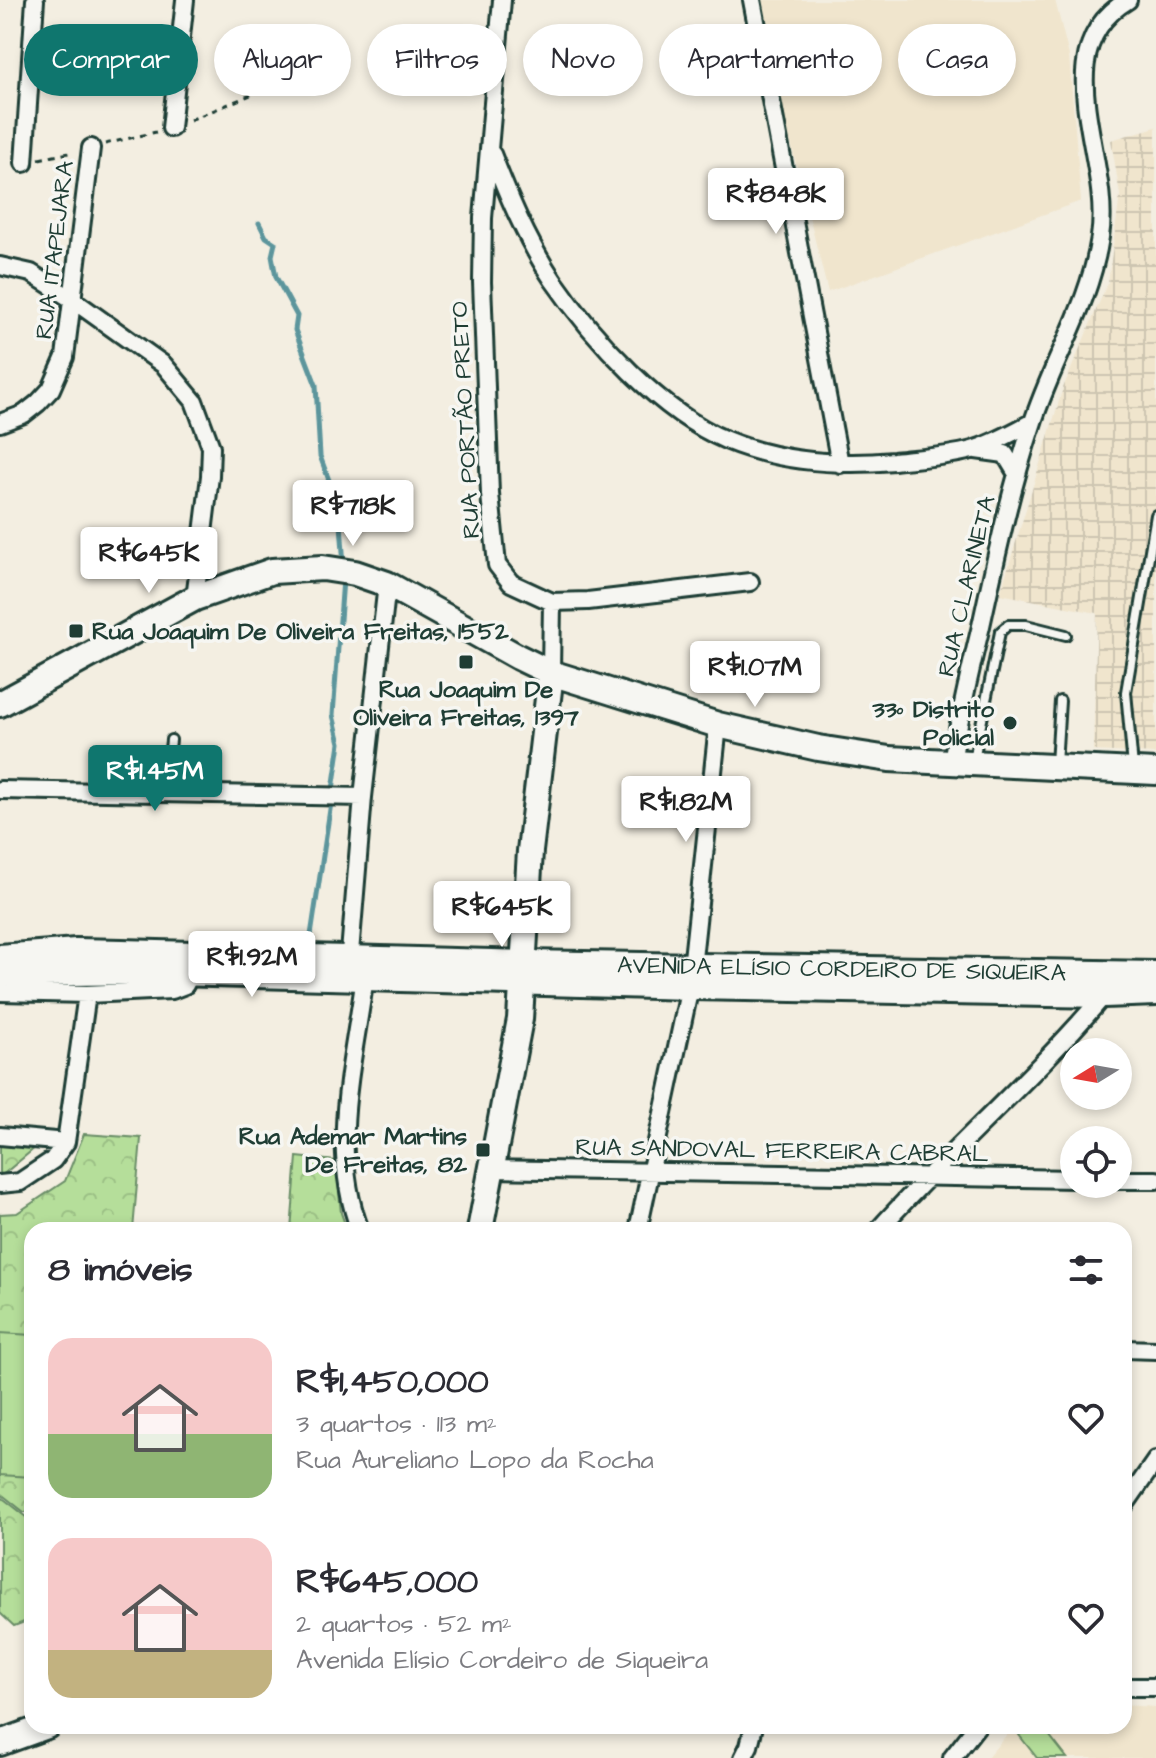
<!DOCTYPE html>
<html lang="pt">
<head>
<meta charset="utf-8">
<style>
  :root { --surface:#fff; --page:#f2f2f3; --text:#2b2b33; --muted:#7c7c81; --accent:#0f766e }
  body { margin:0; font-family:"Architects Daughter",sans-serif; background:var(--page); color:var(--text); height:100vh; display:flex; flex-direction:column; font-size:30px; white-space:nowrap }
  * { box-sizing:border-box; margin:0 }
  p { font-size:26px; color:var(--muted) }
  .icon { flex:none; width:44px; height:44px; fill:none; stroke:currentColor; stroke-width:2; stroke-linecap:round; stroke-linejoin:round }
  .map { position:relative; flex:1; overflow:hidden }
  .sheet { position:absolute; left:24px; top:1222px; width:1108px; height:512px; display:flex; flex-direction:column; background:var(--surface); border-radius:24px; box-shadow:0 4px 12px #0003 }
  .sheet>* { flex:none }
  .banner { position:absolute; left:24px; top:24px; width:1108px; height:72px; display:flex; gap:16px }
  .needle { width:52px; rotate:259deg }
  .controls { position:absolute; left:1060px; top:1038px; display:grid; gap:16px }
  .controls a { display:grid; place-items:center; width:72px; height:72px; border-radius:50%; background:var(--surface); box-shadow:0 4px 12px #0003; font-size:40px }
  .price { position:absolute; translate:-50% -68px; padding:0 18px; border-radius:8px; background:#fff; color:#222; font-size:26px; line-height:52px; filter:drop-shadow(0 2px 4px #0008) }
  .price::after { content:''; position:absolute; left:50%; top:48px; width:24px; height:18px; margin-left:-12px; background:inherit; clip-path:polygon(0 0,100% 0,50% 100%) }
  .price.active { background:var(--accent); color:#fff }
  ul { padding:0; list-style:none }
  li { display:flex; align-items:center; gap:24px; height:200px; padding:0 24px }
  li span { display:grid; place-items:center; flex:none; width:224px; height:160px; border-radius:24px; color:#555 }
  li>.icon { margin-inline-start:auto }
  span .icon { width:96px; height:96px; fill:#fffc; stroke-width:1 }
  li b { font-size:34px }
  h2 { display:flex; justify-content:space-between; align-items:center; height:96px; padding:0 24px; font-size:34px }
  .tag { padding:0 28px; border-radius:36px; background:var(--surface); box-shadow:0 4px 12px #0003; font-size:28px; line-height:72px }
  .tag.active { background:var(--accent); color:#fff }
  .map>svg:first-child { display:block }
</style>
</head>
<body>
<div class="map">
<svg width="1156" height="1758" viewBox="0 0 1156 1758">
  <defs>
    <pattern id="industrial-grid" width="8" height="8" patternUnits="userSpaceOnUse" patternTransform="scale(2)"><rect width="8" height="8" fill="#f0e5cd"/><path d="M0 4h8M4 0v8" fill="none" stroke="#cdc5b1"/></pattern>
    <pattern id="forest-crowns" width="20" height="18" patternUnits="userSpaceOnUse" patternTransform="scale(2)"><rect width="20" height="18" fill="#b5de9a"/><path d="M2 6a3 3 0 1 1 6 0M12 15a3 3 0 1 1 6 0" fill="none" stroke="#9bbf85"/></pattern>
  </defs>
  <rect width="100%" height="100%" fill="#f3eee1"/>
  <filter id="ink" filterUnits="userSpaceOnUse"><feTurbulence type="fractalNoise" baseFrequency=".0125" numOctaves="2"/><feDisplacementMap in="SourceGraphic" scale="16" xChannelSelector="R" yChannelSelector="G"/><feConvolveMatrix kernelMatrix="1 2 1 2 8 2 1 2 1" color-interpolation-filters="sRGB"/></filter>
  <g filter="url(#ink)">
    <path fill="#f0e5cd" d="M755,0H1055L1069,56L1081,201L828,292Z
      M1124,1705L1156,1707V1758H987L1014,1726H1124Z"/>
    <path fill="url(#industrial-grid)" d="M1156,127V754L1093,751L1097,613L1000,594L1063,388L1108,282L1120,195L1111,140Z"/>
    <path fill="url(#forest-crowns)" stroke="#6a8e67" stroke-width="2" d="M84,1134L141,1138L133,1230H32V1512H24L0,1493V1214L17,1213L65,1181Z
      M0,1139L42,1142L0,1177Z
      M297,1157L336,1161L341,1213L347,1230H291Z
      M0,1496L27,1517H32V1619L14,1626L0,1613Z"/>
    <path fill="#b5de9a" stroke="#6a8e67" stroke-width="2" d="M0,1333L32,1335V1477L0,1475Z
      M1031,1726H1042L1067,1758H1037L1019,1735Z"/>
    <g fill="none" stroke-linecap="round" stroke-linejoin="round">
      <path stroke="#5b959c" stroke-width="5" d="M259,223L266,237L275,243L272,256L276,277L297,316L295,330L316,385L320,456L340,510L344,566
        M310,942L340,743L333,715L343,579"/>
      <g stroke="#1f3d34" stroke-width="14">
        <path id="lane" d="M974,759L1000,632L1008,625H1026L1066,635
          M1056,764L1060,701
          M1133,767L1126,692L1156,515
          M165,793L171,740"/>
      </g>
      <g stroke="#1f3d34" stroke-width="22">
        <path id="street" d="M502,0L483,218L482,282L490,494L497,565L511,583L552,602L588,601L750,582
          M752,0L840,464
          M171,128L185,0
          M492,154C509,198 527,241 553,280C593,338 661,413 726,440C779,462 837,466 894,461C920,458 946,457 972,450C993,444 1013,432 1033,422
          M24,163L35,0
          M0,266L31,273L73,300L164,365L194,401L211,447L210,476L195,598
          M0,423L24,414L38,403L51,389L65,357L91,148
          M976,450L1005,454L1017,474
          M551,673L552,602
          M952,763C959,717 970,671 981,626C996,558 1010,491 1032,425C1052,361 1090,305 1100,237C1113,159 1042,51 1128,0
          M0,790L363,797
          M349,965L363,797L387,584
          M0,992L87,994L172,990L185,985L191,973
          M0,1136L66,1142
          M490,1169L1074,1179
          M1118,1180H1156
          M0,1184L20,1182L53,1160L66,1142L87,994
          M360,1230C327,1145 356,1055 366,968
          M638,1230L690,987L718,725
          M878,1230C951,1149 1034,1078 1104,995L1105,991
          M1124,1349L1156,1350
          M1124,1506L1156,1460
          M1124,1687H1156
          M743,1758L749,1746L754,1726
          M952,1758L977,1726"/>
      </g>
      <g stroke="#1f3d34" stroke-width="30">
        <g id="secondary">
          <path d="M0,704L195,598L272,571L323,568L355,573L387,584L518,657L551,673L718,725L818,748L889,759L1156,772"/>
          <path id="s1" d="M0,957L76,951L122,952L525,963L1156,974"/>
          <path d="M0,974L140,972L690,987L1104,995L1156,993"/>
          <path d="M480,1230L520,1019L530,851L551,673"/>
          <path d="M0,1743L47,1726"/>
        </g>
      </g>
      <path stroke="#1f3d34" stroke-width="3" stroke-dasharray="6 6" stroke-linecap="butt" d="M190,120L275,85
        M105,144L156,132
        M39,159L74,152"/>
      <use href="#lane" stroke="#f6f6f2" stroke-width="8"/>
      <use href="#street" stroke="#f6f6f2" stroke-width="16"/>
      <use href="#secondary" stroke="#f6f6f2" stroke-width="24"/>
    </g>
  </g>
  <g fill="#1f3d34" stroke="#f6f6f2" stroke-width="3">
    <rect x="68" y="623" width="16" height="16" rx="4"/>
    <rect x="458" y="654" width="16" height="16" rx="4"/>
    <circle cx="1010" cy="723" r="8"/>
    <rect x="475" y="1142" width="16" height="16" rx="4"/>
  </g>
  <g text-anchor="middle" stroke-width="7" stroke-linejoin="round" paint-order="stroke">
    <g font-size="24" fill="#1f3d34" stroke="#f6f6f2">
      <text transform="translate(54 250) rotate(-83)" y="8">RUA ITAPEJARA</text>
      <text transform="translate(465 420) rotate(-93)" y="8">RUA PORTÃO PRETO</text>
      <text transform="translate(966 586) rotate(-77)" y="8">RUA CLARINETA</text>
      <text dy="8" stroke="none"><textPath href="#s1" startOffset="842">AVENIDA ELÍSIO CORDEIRO DE SIQUEIRA</textPath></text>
      <text transform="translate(782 1150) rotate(1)" y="8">RUA SANDOVAL FERREIRA CABRAL</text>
    </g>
    <g font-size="24" font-weight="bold" fill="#1f3d34" stroke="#f6f6f2" text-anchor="end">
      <text x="92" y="639" text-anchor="start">Rua Joaquim De Oliveira Freitas, 1552</text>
      <text x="466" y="697" text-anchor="middle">Rua Joaquim De<tspan x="466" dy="28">Oliveira Freitas, 1397</tspan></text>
      <text x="994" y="717">33º Distrito<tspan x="994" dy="28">Policial</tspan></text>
      <text x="467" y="1144">Rua Ademar Martins<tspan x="467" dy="28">De Freitas, 82</tspan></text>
    </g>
  </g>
</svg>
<div class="controls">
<a><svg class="needle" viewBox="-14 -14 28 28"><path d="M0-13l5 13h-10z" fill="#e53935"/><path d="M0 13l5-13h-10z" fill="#7c7c81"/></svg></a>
<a><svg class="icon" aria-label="locate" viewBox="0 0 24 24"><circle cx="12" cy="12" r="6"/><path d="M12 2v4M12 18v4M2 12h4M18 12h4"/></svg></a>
</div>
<b class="price" style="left:776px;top:236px">R$848K</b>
<b class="price" style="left:353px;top:548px">R$718K</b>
<b class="price" style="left:149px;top:595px">R$645K</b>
<b class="price" style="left:755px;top:709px">R$1.07M</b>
<b class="price active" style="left:155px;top:813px">R$1.45M</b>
<b class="price" style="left:686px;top:844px">R$1.82M</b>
<b class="price" style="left:502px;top:949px">R$645K</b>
<b class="price" style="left:252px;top:999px">R$1.92M</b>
<div class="banner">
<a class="tag active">Comprar</a>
<a class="tag">Alugar</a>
<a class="tag">Filtros</a>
<a class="tag">Novo</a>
<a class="tag">Apartamento</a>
<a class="tag">Casa</a>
</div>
<section class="sheet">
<h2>8 imóveis<svg class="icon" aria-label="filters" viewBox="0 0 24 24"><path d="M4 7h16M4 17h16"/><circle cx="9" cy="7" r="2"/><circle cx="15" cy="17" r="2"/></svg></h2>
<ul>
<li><span style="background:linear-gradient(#f6c9c9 60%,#8fb573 0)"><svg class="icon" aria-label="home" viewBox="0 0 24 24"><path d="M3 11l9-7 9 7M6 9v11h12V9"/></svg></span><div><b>R$1,450,000</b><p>3 quartos · 113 m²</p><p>Rua Aureliano Lopo da Rocha</p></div><svg class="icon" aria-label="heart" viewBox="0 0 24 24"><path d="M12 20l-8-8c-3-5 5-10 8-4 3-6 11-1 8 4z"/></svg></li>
<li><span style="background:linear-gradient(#f6c9c9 70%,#c2b280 0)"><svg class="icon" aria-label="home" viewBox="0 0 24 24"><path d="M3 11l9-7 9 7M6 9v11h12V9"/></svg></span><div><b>R$645,000</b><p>2 quartos · 52 m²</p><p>Avenida Elísio Cordeiro de Siqueira</p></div><svg class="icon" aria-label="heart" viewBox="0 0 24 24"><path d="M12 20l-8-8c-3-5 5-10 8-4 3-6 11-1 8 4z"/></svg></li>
</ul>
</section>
</div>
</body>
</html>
